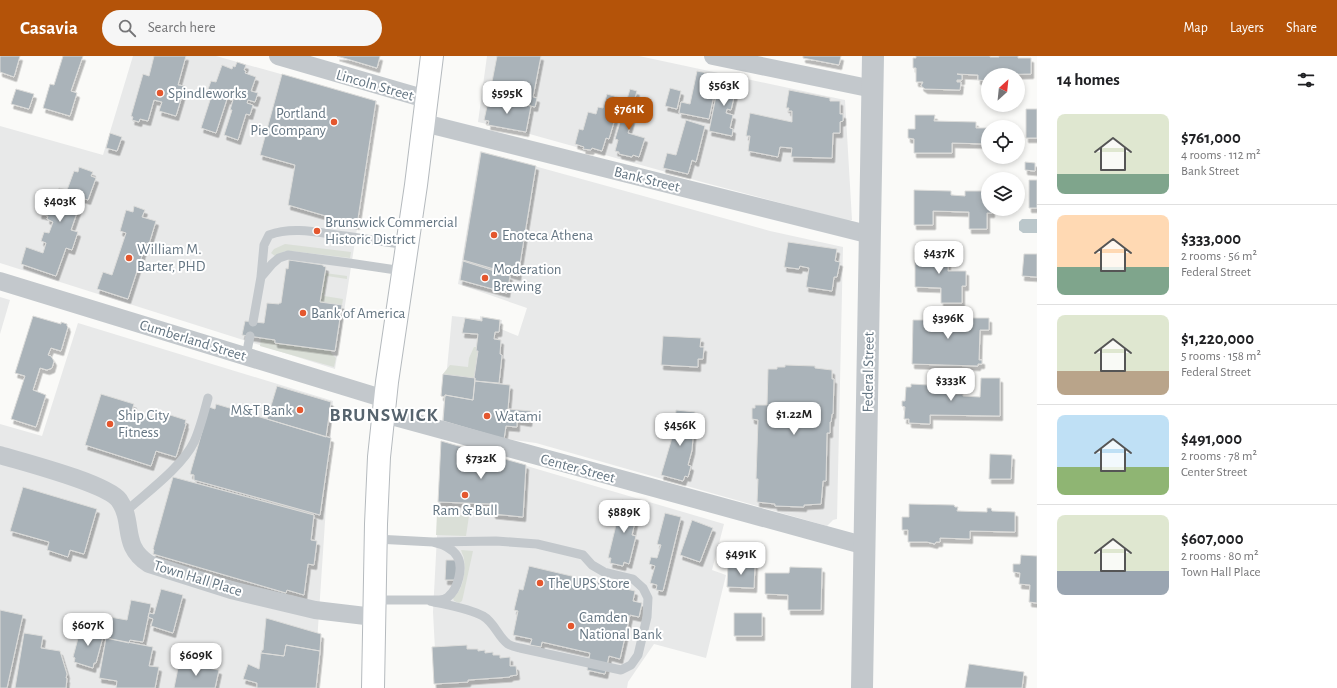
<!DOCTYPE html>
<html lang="en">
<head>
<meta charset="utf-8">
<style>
  :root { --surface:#fff; --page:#f6f6f6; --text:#202124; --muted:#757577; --line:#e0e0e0; --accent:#b45309 }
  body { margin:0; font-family:"Alegreya Sans",sans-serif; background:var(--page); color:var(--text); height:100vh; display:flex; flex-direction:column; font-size:15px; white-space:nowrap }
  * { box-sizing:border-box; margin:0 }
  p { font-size:13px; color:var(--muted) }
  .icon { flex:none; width:22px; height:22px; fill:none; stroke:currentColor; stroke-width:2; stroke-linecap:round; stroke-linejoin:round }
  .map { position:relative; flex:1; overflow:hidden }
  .sheet { display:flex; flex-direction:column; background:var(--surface); width:300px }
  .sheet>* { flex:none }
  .needle { width:26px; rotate:27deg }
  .buttons { position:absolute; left:981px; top:12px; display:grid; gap:8px }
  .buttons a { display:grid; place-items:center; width:44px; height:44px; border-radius:50%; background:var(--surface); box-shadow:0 2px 6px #0003; font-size:20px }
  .price { position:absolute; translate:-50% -34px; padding:0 9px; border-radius:8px; background:#fff; color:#222; font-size:13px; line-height:26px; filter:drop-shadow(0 1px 2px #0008) }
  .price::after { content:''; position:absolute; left:50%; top:24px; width:12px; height:9px; margin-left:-6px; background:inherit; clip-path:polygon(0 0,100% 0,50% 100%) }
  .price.selected { background:var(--accent); color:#fff }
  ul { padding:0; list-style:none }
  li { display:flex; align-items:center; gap:12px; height:100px; padding:0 20px }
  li+li { border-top:1px solid var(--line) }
  li span { display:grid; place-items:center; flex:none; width:112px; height:80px; border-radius:8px; color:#555 }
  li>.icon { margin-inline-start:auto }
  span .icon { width:48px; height:48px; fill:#fffc; stroke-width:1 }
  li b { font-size:17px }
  h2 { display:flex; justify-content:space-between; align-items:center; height:48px; padding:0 20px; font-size:17px }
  header { display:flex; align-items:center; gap:24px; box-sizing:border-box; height:56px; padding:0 20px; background:var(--accent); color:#fff }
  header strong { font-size:19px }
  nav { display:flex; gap:22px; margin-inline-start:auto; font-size:14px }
  .search { width:280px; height:36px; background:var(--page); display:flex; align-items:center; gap:10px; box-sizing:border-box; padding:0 14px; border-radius:22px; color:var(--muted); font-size:15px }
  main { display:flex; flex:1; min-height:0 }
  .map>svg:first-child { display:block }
</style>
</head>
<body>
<header>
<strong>Casavia</strong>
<div class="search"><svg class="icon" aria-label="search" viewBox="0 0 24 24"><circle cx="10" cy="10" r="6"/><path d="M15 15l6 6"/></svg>Search here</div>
<nav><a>Map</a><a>Layers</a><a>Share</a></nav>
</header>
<main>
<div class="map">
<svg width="1037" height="632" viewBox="0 0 1037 632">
  <defs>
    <filter id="shadow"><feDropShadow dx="2.5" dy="4.5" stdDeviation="0" flood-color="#0004"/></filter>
  </defs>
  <rect width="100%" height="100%" fill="#fafaf8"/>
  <path fill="#e8e9e9" d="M133,0H216L377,45L335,313L0,207V70L103,99Z
    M487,0H639L845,44L852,164L849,165L702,126L526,77L478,66Z
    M480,95L770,175L843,191L837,463L833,464L827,470L536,387L507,383L442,365L452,260L480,263V260L502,264L501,273L518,280L527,252L458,228Z
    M0,241L10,244L0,278Z
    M78,267L333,345L314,632H0V368L42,380Z
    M442,385L724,468L712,514L726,519L706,602L654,588L628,626L627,632H437L433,556Z"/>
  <path fill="#dadfd7" d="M285,188L351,196L350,202L291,195H285L275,200L271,197L274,193Z
    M325,217L347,220V223L327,220L324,240L343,243L342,249L320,246Z
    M261,282L275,284V287L330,294L331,297L336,302L334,311L260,290Z
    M474,291H476V294L478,295L474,322L443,318L450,309L468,311L469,302Z
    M437,457L469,460L466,480L436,479Z
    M461,494L473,495L463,541L462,545L459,547L454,545L453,542C463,534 466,516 464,503C464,500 462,498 461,494Z"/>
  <path fill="#bbc7cb" d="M1022,163H1037V177H1023L1019,174V166Z"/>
  <path fill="#aab3b9" stroke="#dcdcda" filter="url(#shadow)" d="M0,0H20L14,21L0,16Z
    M63,0H83L71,35L77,37L70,60L43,52L50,28L54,29Z
    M154,0H186L178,29L185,30L176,60L159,55L162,46L154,44L148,65L140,63L139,66L132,64L133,61L131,60L143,18L149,20Z
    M337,0H380L377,12Z
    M497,0H541L533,41L537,42L535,51L489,41Z
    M803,0H841L839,9L803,2Z
    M916,0H990V1H999V0H1018V2H1031V18L988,19V25L978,24V19L957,18L962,19V24H957V26H961L960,34L925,33L921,30L923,26H916V12H913V2H916Z
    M237,6L246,9L244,14L246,15L245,17L256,21L251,35L258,37L255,46L248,44L247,47L253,49L250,59L246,58L238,84L224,79L232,54H230L233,44L227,43L216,77L201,72L212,38L207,36L211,25L216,26L222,9L232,13L233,10L235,11Z
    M697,15L718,19L709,63L679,57L681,46L690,48Z
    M282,18L376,45L357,169L288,149L295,109L260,99Z
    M720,20L738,24L731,54L727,53L726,57L733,59L730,72L733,73L732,80L709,75Z
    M670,32L681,35L677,53L665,50Z
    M16,33L34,38L29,53L11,48Z
    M630,33L637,35L634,45L636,46L635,51L633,50L631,58L633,59L628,77L645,82L639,101L633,99L632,101L619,98V96L615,95L618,84L615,83Z
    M789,34L830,42V45H840V58H843V65L840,66V77H833L832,102L791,101L792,92L780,91L778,101L748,95L750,80H746L750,57L792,66V55H788L789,52H786Z
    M607,38L621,42L609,83L606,82L602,95L592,92L591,94L583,93L584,91L575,88L579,73L583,74L588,56L596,58L598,51L603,52Z
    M489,41L531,50L526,76L488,69L489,65L484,64Z
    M1026,53H1037V82H1026Z
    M915,59H935L934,65L976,66V72H988V88L952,87V97H914V83L908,82V73H915Z
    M686,64L705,70L696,106L692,104L688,118L663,112L667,97L676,99Z
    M110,77L122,81L117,95L106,92Z
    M481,96L536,110L518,220L463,204Z
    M1025,106L1035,107V115L1025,114Z
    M79,111L93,116L91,120L96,122L88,144L82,142L71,174L78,176L72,194L66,192L56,220L21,208L26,191L43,197L46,187L41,185L44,176L49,177L53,166L47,163L48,160L39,158L45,140L55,143L59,132L67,134L74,115L78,116Z
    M1029,124H1037V152H1029Z
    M914,134L951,135V139L965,140V135H985L984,138H988V153H992V157H987V173H969V156L933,155V169H914Z
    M134,150L145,154L142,161L156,165L149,188L146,187L128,243L97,233L103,216L112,219L126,177L120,175L126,154L133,156Z
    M788,186L837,193L835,205L840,206L837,221H834L832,235L806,231L809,212L800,210L799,213L784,211Z
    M929,193H952L951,199H948V215H966V230H962V247H941V232L915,231V196H929Z
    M1024,198H1037V221L1022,220Z
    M289,204L323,209V210L326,211L320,246L342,249L335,295L275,287V284L242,279L245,265L264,267L267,247L279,248V247H281L286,212L288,213Z
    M463,205L510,220L507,237L460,224Z
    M935,259H971V262H989V274H980L979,304H982V308H978V310L912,308L913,264H931V262H935Z
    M33,260L61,268V266L67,268V270L68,271L61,295L51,292L48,299L51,300L54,305L52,312L47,314L40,312L33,334L46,339L36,371L11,363L25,320L15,317Z
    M482,261L500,264L499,276H495L494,283L501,284L500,298L502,299L499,327L475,325V322H474L478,295H476L478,278L462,277L465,262L482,265Z
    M663,280L701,282L700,291H704L703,303H698V311L661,309Z
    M785,309L815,310V312L832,314V323H834L833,358H832L831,366H830V377H827L826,425H823L821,448L804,449V451L775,450V448L757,446L758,423H756L758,364L752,363V352H755V349H767L768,313H777V311H785Z
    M443,318L475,322L473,344L445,339V341L441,340Z
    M981,322H1000V360L930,359V368L909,367V363H904L905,351L902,350V345H905L906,331H911V328L946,330V338H963V340L980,341Z
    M475,325L510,329L508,353L531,355L529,366L517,364V371L506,370L504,383L443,365L445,339L473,344Z
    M277,330L331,346L326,381L267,363Z
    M101,338L134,348L132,354L164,364L167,358L186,364L185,368H186L176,401L156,395L151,410L85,389Z
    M216,348L331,382L320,459L194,424V419L190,418L209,351L215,353Z
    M676,354L695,356L692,394L688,409L691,410L688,421L685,420L683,425L661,419L674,375Z
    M441,385L526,409L523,461L493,458V448L438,446Z
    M990,398L1012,399L1011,423H989Z
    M173,421L314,459L311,484L317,485L314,509L308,508L304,539L287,534L286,537L153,498L154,494L153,493Z
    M23,431L97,453L84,498L70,494L68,501L47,494L49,486L10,475Z
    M622,444L639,448L632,479L636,480L629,508L624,506L623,510L610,507L611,502H608Z
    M909,448L954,449L955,451H958L957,455L987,456V452H991L992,455L1015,456V476L970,475V483L940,482V486H936L935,488L927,486H908V474H902V461H909Z
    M665,457L681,461L663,535L656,534L657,529L650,527L655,510L649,508L651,501L657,502L661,489L657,488Z
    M692,464L713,472L700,506L680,499Z
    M1021,499L1037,500V547L1029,546L1030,529L1019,528L1020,517L1013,516V508H1020Z
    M446,504H457L456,524H445Z
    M728,507L755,508L754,532L727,531Z
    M529,510L635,535L633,545L642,547L639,561L630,559L620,603L609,600L605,618L587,614L590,597L542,586L541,591L530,589L532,583L513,579L518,555L514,554L519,533L523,534Z
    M790,511L822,512L821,554H788V539L765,538V517H789Z
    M161,533L183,539L173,577L151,570L153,563L148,561L149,557L154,558Z
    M131,544L151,548L143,586L130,584L129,587L106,582L110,561L127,564Z
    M0,554L23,559L7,632H0Z
    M734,557H762V580H734Z
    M266,562L321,578L320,595L286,589L284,600L261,597L262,594H263Z
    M81,571L104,577L96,607H94L93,612L74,606L75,602L73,601Z
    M24,577L43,580L41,592L60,595L67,618L66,622H67L66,632H15Z
    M106,582L153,591L149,610L159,611L155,632H116L117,625L99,622Z
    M286,589L320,595L316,632H257V627L243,623L248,608L259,613L261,597L284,600Z
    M467,589V593H478V595L485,594V597L493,596V599H500V602L510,601V610H516L517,619L510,620V621L468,624V626L434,628L432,591Z
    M179,607L219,614L215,632H174Z
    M969,608L1024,616L1022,632H965Z"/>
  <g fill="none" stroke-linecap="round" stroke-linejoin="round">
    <g stroke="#b5babe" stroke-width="24">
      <path id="primary" d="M373,632L376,468L379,401L387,326L416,129L432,0"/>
    </g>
    <path stroke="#c3c8cc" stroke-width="9" d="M261,221L264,189L269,179C293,170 320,177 345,180C366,183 386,186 407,189
      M253,266L261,221L272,208L279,202L288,199L349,207L403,215
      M246,300L250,280
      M125,456C146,437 182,411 194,386C200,373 204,357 208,342
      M374,544H439C442,544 446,543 448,541C458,533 464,511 457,500C452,492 442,488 433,486L376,483
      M430,545C447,549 468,552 483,560C495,567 498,581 508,588C511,590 516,591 520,592L621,614L631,609L638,599L647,561L648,542L643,532L633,523L604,516L592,509L583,499L537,488L496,485L433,486"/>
    <path stroke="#c3c8cc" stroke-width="18" d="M278,0L426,43
      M713,0L873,33
      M424,67L871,179
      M0,225L385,343
      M384,358L866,490
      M0,399C23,406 106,427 119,444C135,467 120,489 149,508L231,534L315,554L374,561"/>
    <path stroke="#c3c8cc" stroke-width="22" d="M862,632L873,0"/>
    <use href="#primary" stroke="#fff" stroke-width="22"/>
  </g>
  <g fill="#e4572e" stroke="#fff" stroke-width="1.5">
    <circle cx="160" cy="37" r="4"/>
    <circle cx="334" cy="66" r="4"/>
    <circle cx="317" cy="175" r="4"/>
    <circle cx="494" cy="179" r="4"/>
    <circle cx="129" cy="202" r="4"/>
    <circle cx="485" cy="222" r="4"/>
    <circle cx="303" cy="257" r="4"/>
    <circle cx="300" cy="354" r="4"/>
    <circle cx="487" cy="360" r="4"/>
    <circle cx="110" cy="368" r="4"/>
    <circle cx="465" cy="439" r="4"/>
    <circle cx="540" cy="527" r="4"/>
    <circle cx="571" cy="570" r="4"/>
  </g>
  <g text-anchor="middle" stroke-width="4" stroke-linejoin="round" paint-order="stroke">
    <g font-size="15" fill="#657683" stroke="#fff">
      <text transform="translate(375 29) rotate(16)" y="5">Lincoln Street</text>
      <text transform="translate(647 123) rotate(14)" y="5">Bank Street</text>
      <text transform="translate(193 284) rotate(17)" y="5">Cumberland Street</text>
      <text transform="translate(868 316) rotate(-89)" y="5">Federal Street</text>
      <text transform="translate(578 412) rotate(15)" y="5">Center Street</text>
      <text transform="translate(198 522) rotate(17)" y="5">Town Hall Place</text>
    </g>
    <g font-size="15" fill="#657683" stroke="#fff" text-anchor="start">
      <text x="168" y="42">Spindleworks</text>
      <text x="326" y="62" text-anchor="end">Portland<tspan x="326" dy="17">Pie Company</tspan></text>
      <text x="325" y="171">Brunswick Commercial<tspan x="325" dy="17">Historic District</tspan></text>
      <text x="502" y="184">Enoteca Athena</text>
      <text x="137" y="198">William M.<tspan x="137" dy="17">Barter, PHD</tspan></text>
      <text x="493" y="218">Moderation<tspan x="493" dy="17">Brewing</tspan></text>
      <text x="311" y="262">Bank of America</text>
      <text x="292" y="359" text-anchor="end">M&amp;T Bank</text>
      <text x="118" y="364">Ship City<tspan x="118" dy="17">Fitness</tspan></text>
      <text x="495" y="365">Watami</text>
      <text x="465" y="459" text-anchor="middle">Ram &amp; Bull</text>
      <text x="548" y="532">The UPS Store</text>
      <text x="579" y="566">Camden<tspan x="579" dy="17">National Bank</tspan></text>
    </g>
    <g font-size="19" font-weight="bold" letter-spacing="1" fill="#57646e" stroke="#fff">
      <text x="384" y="365">BRUNSWICK</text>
    </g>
  </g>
</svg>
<div class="buttons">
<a><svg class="needle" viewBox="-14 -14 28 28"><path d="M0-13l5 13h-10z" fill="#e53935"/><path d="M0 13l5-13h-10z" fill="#757577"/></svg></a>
<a><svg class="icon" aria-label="locate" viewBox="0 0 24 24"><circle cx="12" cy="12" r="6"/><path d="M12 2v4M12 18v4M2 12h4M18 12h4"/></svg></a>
<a><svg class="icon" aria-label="layers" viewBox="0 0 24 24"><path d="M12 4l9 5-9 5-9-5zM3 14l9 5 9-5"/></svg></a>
</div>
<b class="price" style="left:724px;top:51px">$563K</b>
<b class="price" style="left:507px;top:59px">$595K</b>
<b class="price selected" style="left:629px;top:75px">$761K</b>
<b class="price" style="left:60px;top:167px">$403K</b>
<b class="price" style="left:939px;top:219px">$437K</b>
<b class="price" style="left:948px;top:284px">$396K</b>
<b class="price" style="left:951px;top:346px">$333K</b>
<b class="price" style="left:794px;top:380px">$1.22M</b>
<b class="price" style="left:680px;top:391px">$456K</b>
<b class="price" style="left:481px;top:424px">$732K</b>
<b class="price" style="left:624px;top:478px">$889K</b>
<b class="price" style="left:741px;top:520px">$491K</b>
<b class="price" style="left:88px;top:591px">$607K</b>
<b class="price" style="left:196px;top:621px">$609K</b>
</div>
<section class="sheet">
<h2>14 homes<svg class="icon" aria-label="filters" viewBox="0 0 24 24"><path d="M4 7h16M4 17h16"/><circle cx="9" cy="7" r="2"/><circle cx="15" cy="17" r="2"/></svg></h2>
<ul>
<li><span style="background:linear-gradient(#dfe7d0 75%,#7fa58c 0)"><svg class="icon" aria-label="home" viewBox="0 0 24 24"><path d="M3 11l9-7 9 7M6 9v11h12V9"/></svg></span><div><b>$761,000</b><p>4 rooms · 112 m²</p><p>Bank Street</p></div></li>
<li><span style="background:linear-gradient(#ffd9b3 65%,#7fa58c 0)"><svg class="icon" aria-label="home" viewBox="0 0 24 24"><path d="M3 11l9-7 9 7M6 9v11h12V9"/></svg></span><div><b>$333,000</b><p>2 rooms · 56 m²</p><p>Federal Street</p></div></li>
<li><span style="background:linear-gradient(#dfe7d0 70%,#b9a48a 0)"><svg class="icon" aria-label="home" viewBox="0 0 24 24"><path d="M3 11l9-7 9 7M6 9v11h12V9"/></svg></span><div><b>$1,220,000</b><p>5 rooms · 158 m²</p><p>Federal Street</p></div></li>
<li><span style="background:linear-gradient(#bfe0f5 65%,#8fb573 0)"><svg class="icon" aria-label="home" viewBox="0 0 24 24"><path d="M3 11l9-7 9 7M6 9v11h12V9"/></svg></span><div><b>$491,000</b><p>2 rooms · 78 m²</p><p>Center Street</p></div></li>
<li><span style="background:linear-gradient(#dfe7d0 70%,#9aa5b1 0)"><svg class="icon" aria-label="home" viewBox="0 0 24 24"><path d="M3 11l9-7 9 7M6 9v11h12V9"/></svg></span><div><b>$607,000</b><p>2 rooms · 80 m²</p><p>Town Hall Place</p></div></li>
</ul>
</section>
</main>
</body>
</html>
